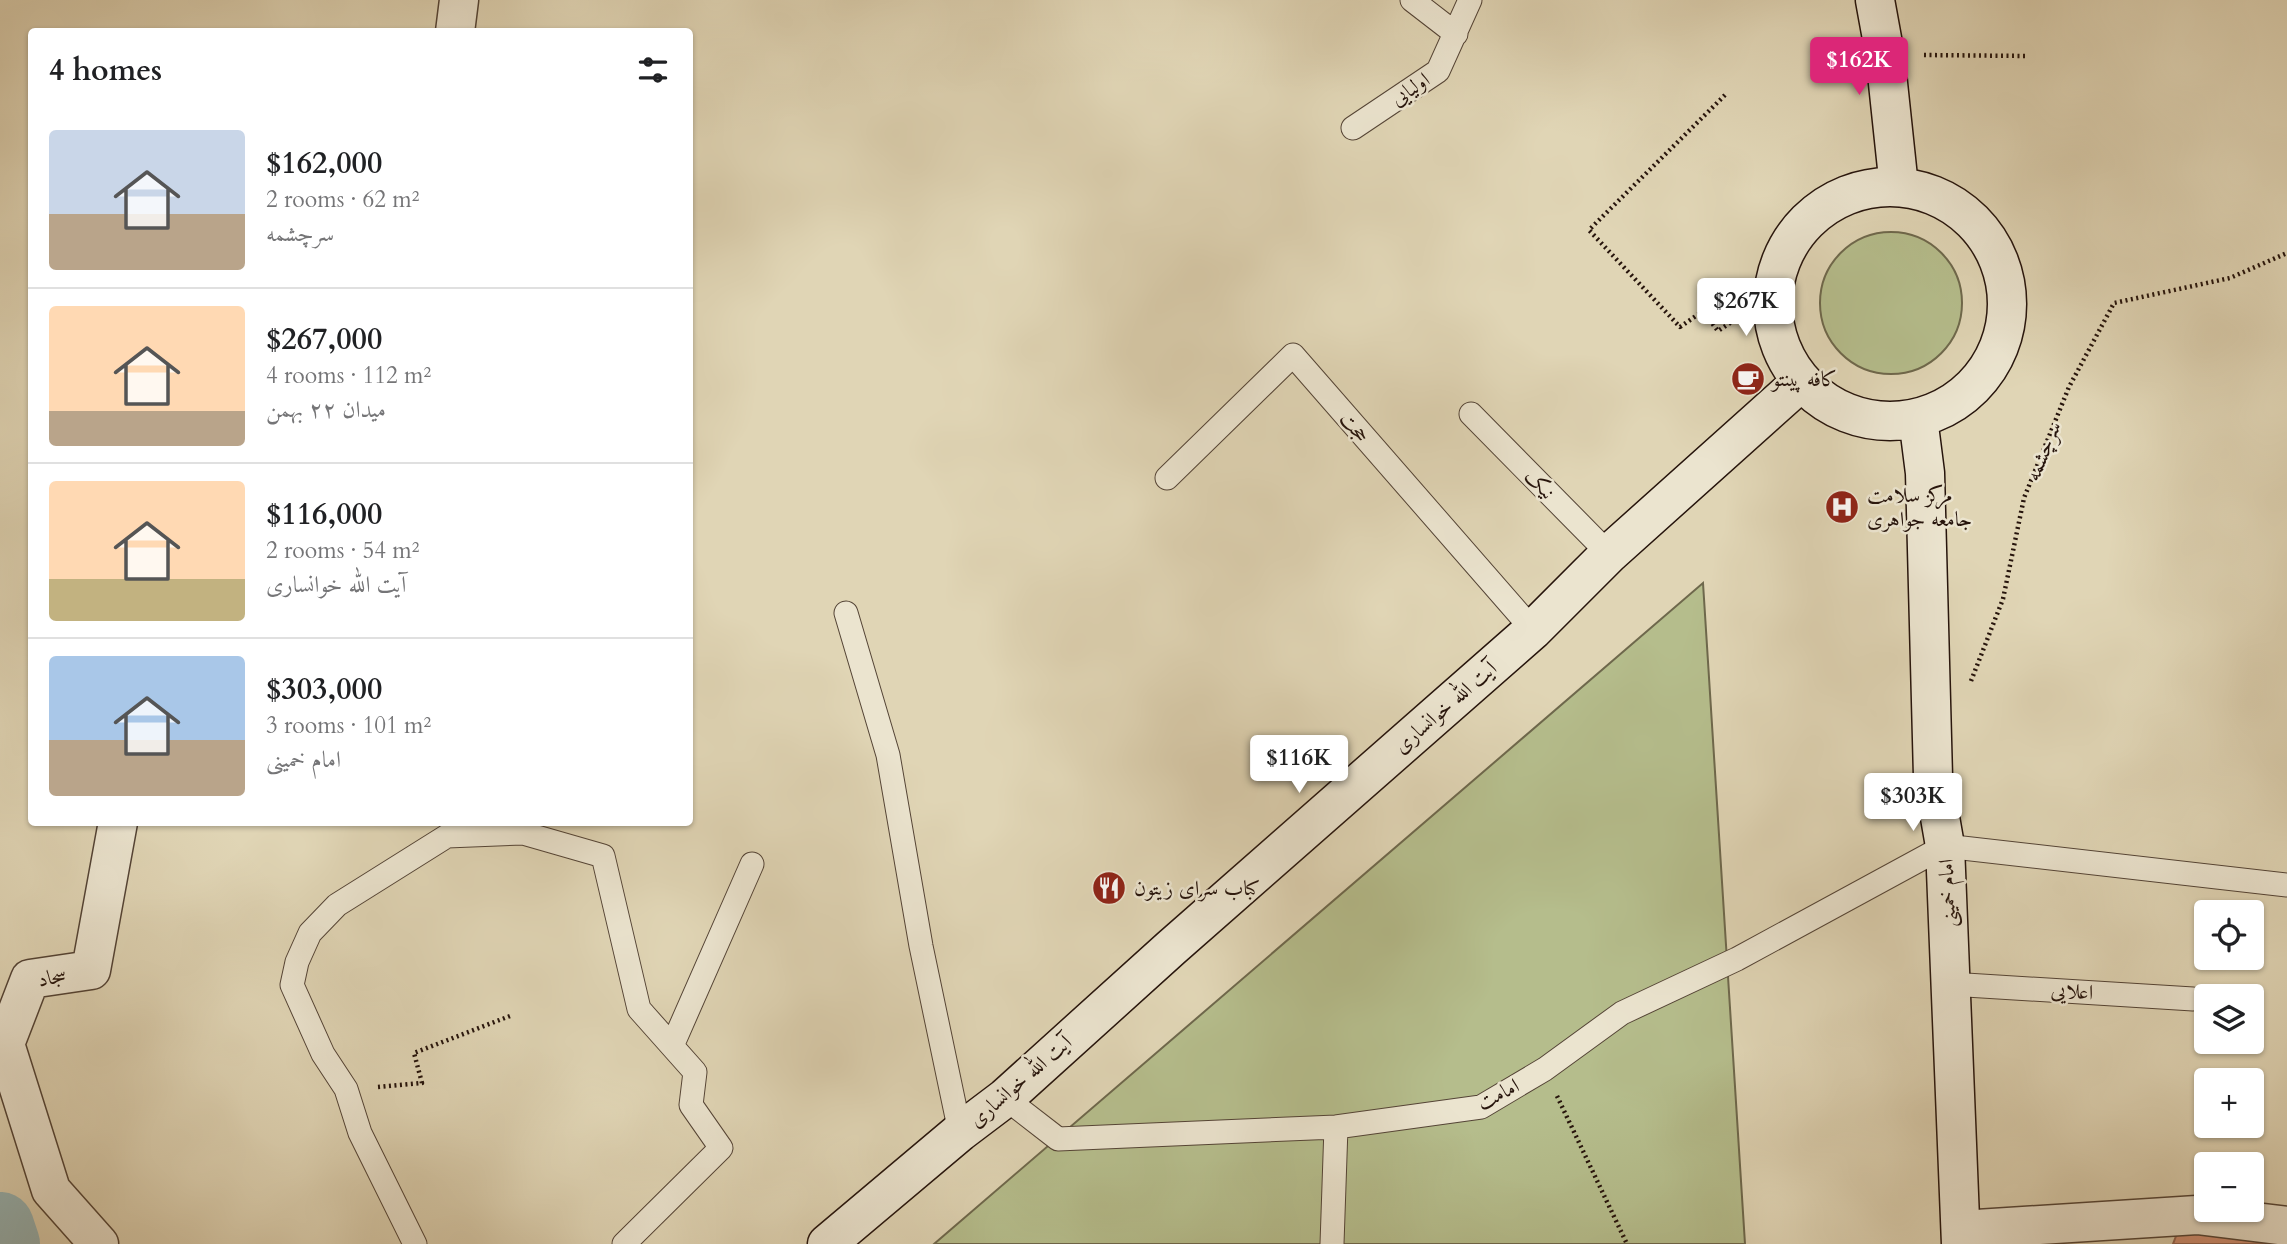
<!DOCTYPE html>
<html lang="en">
<head>
<meta charset="utf-8">
<style>
  :root { --surface:#fff; --page:#f2f2f2; --text:#202124; --muted:#757577; --line:#e0e0e0; --accent:#db2777 }
  body { margin:0; font-family:Cardo,Amiri,serif; background:var(--page); color:var(--text); height:100vh; display:flex; flex-direction:column; font-size:26px; white-space:nowrap }
  * { box-sizing:border-box; margin:0 }
  p { font-size:23px; color:var(--muted) }
  .icon { flex:none; width:38px; height:38px; fill:none; stroke:currentColor; stroke-width:2; stroke-linecap:round; stroke-linejoin:round }
  .map { position:relative; flex:1; overflow:hidden }
  .drawer { position:absolute; left:28px; top:28px; width:665px; height:798px; display:flex; flex-direction:column; background:var(--surface); border-radius:7px; box-shadow:0 2px 5px #0004 }
  .drawer>* { flex:none }
  .tools { position:absolute; left:2194px; top:900px; display:grid; gap:14px }
  .tools a { display:grid; place-items:center; width:70px; height:70px; border-radius:7px; background:var(--surface); box-shadow:0 2px 5px #0004; font-size:35px }
  .price { position:absolute; translate:-50% -60px; padding:0 16px; border-radius:7px; background:#fff; color:#222; font-size:23px; line-height:46px; filter:drop-shadow(0 2px 4px #0008) }
  .price::after { content:''; position:absolute; left:50%; top:42px; width:21px; height:16px; margin-left:-10px; background:inherit; clip-path:polygon(0 0,100% 0,50% 100%) }
  .price.on { background:var(--accent); color:#fff }
  ul { padding:0; list-style:none }
  li { display:flex; align-items:center; gap:21px; height:175px; padding:0 21px }
  li+li { border-top:2px solid var(--line) }
  li span { display:grid; place-items:center; flex:none; width:196px; height:140px; border-radius:7px; color:#555 }
  li>.icon { margin-inline-start:auto }
  span .icon { width:84px; height:84px; fill:#fffc; stroke-width:1 }
  li b { font-size:30px }
  h2 { display:flex; justify-content:space-between; align-items:center; height:84px; padding:0 21px; font-size:30px }
  .map>svg:first-child { display:block }
</style>
</head>
<body>
<div class="map">
<svg width="2287" height="1244" viewBox="0 0 2287 1244">
  <rect width="100%" height="100%" fill="#e0d5b5"/>
  <filter id="stains"><feTurbulence type="fractalNoise" baseFrequency=".00286" numOctaves="4"/><feColorMatrix values="0 0 0 0 .2 0 0 0 0 .09 0 0 0 0 .02 0 0 0 .5 -.17"/></filter>
  <radialGradient id="worn" r=".72"><stop offset=".6" stop-color="#630" stop-opacity="0"/><stop offset="1" stop-color="#630" stop-opacity=".3"/></radialGradient>
  <path fill="#b5bd8c" stroke="#6e684c" stroke-width="2" d="M1820 303a71 71 0 1 1 142 0a71 71 0 1 1-142 0Z
    M1703,583L1745,1244H934Z"/>
  <g fill="none" stroke-linecap="round" stroke-linejoin="round">
    <path stroke="#97b6b7" stroke-width="68" d="M0,1226L6,1244"/>
  </g>
  <path fill="#d49276" stroke="#946653" stroke-width="2" d="M2186,1210L2207,1216L2267,1223L2287,1228V1244H2173Z"/>
  <g fill="none" stroke-linecap="round" stroke-linejoin="round">
    <g stroke="#544436" stroke-width="25">
      <path id="lane" d="M1412,0L1456,34
        M1353,128L1438,71L1470,0
        M1471,414L1609,554
        M1167,478L1293,355L1533,630
        M846,613L888,755L921,946L960,1132
        M1950,984L2193,999
        M672,1046L752,864
        M1005,1098L1058,1139L1336,1127L1481,1107L1545,1069L1622,1013L1737,959L1945,846L2287,885
        M415,1244L360,1133L346,1089L323,1054L292,985L297,962L310,933L337,905L447,836L523,833L603,856L639,1009L695,1072L691,1105L721,1148L624,1244
        M1332,1244L1336,1127"/>
    </g>
    <g stroke="#544436" stroke-width="41">
      <path id="street" d="M455,32L459,0
        M1961,1230L2197,1215L2287,1226
        M99,1244L51,1190L5,1044L30,979L91,970L118,822"/>
    </g>
    <g stroke="#26140c" stroke-width="41">
      <path id="secondary" d="M1875,0L1885,55L1899,187
        M1773 304a117 117 0 1 1 234 0a117 117 0 1 1-234 0Z
        M1918,418L1925,473L1933,777L1945,846L1961,1244
        M827,1244L960,1132L1005,1098L1171,948L1533,630L1609,554L1802,381"/>
    </g>
    <path stroke="#26140c" stroke-width="4.5" stroke-dasharray="2 3.5" stroke-linecap="butt" d="M1924,55L2027,56
      M1725,95L1589,230L1680,327L1703,311L1718,331L1772,295
      M1971,681L2003,599L2024,498L2069,387L2114,303L2230,278L2287,253
      M378,1087L422,1083L414,1053L510,1016
      M1557,1096L1627,1244"/>
    <use href="#lane" stroke="#ebe4cf" stroke-width="23"/>
    <use href="#street" stroke="#ebe4cf" stroke-width="38"/>
    <use href="#secondary" stroke="#ebe4cf" stroke-width="38"/>
  </g>
  <defs>
    <g id="cafe-disc" transform="scale(1.75)"><circle r="9.5" fill="#8f2418" stroke="#ebe4cf"/><path d="M-5.5-4.5H6V0H3Q3 3.5 0 3.5H-2.5Q-5.5 3.5-5.5 0ZM3-3.2v2h1.7v-2ZM-6 4.5H4V6H-6Z" fill="#fff"/></g>
    <g id="hospital-disc" transform="scale(1.75)"><circle r="9.5" fill="#8f2418" stroke="#ebe4cf"/><path d="M-5-5h3v3.5h4V-5h3V5h-3V1.5h-4V5h-3Z" fill="#fff"/></g>
    <g id="restaurant-disc" transform="scale(1.75)"><circle r="9.5" fill="#8f2418" stroke="#ebe4cf"/><path d="M-5-6h1v4h1v-4h1v4h1v-4h1v5L-1.5 .5V6h-2V.5L-5-1ZM5-6V6H3V1.5H1.5Q1.5-4 5-6Z" fill="#fff"/></g>
  </defs>
  <g fill-rule="evenodd">
    <use href="#cafe-disc" x="1748" y="379"/>
    <use href="#hospital-disc" x="1842" y="507"/>
    <use href="#restaurant-disc" x="1109" y="888"/>
  </g>
  <g text-anchor="middle" stroke-width="5" stroke-linejoin="round" paint-order="stroke">
    <g font-size="21" fill="#26140c" stroke="#ebe4cf">
      <text transform="translate(1410 89) rotate(-34)" y="7">اولیایی</text>
      <text transform="translate(1355 427) rotate(49)" y="7">حجت</text>
      <text transform="translate(2043 451) rotate(-68)" y="7">سرچشمه</text>
      <text transform="translate(1540 484) rotate(45)" y="7">نیک</text>
      <text transform="translate(1445 707) rotate(-41)" y="7">آیت الله خوانساری</text>
      <text transform="translate(1947 893) rotate(-92)" y="7">امام خمینی</text>
      <text transform="translate(52 977) rotate(-12)" y="7">سجاد</text>
      <text transform="translate(2072 991) rotate(4)" y="7">اعلایی</text>
      <text transform="translate(1020 1081) rotate(-41)" y="7">آیت الله خوانساری</text>
      <text transform="translate(1498 1094) rotate(-27)" y="7">امامت</text>
    </g>
    <g font-size="21" fill="#26140c" stroke="#ebe4cf" text-anchor="start">
      <text x="1772" y="386">کافه پینتو</text>
      <text x="1867" y="502">مرکز سلامت<tspan x="1867" dy="24">جامعه جواهری</tspan></text>
      <text x="1134" y="895">کباب سرای زیتون</text>
    </g>
  </g>
  <rect width="100%" height="100%" filter="url(#stains)"/>
  <rect width="100%" height="100%" fill="url(#worn)"/>
</svg>
<div class="tools">
<a><svg class="icon" aria-label="locate" viewBox="0 0 24 24"><circle cx="12" cy="12" r="6"/><path d="M12 2v4M12 18v4M2 12h4M18 12h4"/></svg></a>
<a><svg class="icon" aria-label="layers" viewBox="0 0 24 24"><path d="M12 4l9 5-9 5-9-5zM3 14l9 5 9-5"/></svg></a>
<a>+</a>
<a>−</a>
</div>
<b class="price on" style="left:1859px;top:97px">$162K</b>
<b class="price" style="left:1746px;top:338px">$267K</b>
<b class="price" style="left:1299px;top:795px">$116K</b>
<b class="price" style="left:1913px;top:833px">$303K</b>
<section class="drawer">
<h2>4 homes<svg class="icon" aria-label="filters" viewBox="0 0 24 24"><path d="M4 7h16M4 17h16"/><circle cx="9" cy="7" r="2"/><circle cx="15" cy="17" r="2"/></svg></h2>
<ul>
<li><span style="background:linear-gradient(#c9d6e8 60%,#b9a48a 0)"><svg class="icon" aria-label="home" viewBox="0 0 24 24"><path d="M3 11l9-7 9 7M6 9v11h12V9"/></svg></span><div><b>$162,000</b><p>2 rooms · 62 m²</p><p>سرچشمه</p></div></li>
<li><span style="background:linear-gradient(#ffd9b3 75%,#b9a48a 0)"><svg class="icon" aria-label="home" viewBox="0 0 24 24"><path d="M3 11l9-7 9 7M6 9v11h12V9"/></svg></span><div><b>$267,000</b><p>4 rooms · 112 m²</p><p>میدان ۲۲ بهمن</p></div></li>
<li><span style="background:linear-gradient(#ffd9b3 70%,#c2b280 0)"><svg class="icon" aria-label="home" viewBox="0 0 24 24"><path d="M3 11l9-7 9 7M6 9v11h12V9"/></svg></span><div><b>$116,000</b><p>2 rooms · 54 m²</p><p>آیت الله خوانساری</p></div></li>
<li><span style="background:linear-gradient(#a9c7e8 60%,#b9a48a 0)"><svg class="icon" aria-label="home" viewBox="0 0 24 24"><path d="M3 11l9-7 9 7M6 9v11h12V9"/></svg></span><div><b>$303,000</b><p>3 rooms · 101 m²</p><p>امام خمینی</p></div></li>
</ul>
</section>
</div>
</body>
</html>
